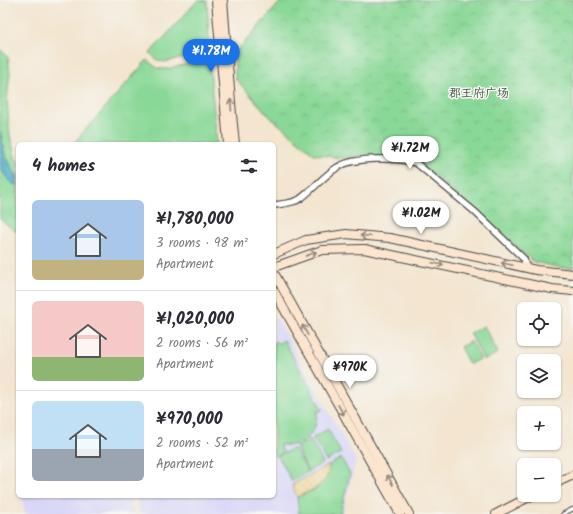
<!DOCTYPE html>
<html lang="en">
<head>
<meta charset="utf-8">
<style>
  :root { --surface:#fff; --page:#f2f2f3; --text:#2b2b33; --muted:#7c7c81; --line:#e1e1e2; --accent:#1a73e8 }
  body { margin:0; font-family:Kalam,"LXGW WenKai TC",sans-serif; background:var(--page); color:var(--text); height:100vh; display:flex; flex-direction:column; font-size:15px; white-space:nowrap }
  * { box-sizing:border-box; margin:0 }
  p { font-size:13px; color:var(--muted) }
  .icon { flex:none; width:22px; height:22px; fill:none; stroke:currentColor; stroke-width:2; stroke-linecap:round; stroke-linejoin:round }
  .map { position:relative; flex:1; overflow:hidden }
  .panel { position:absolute; left:16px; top:142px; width:260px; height:356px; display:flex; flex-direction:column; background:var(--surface); border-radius:6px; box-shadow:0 1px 3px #0004 }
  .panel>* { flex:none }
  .tools { position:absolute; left:517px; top:302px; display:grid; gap:8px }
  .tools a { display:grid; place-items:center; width:44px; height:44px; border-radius:6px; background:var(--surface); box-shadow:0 1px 3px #0004; font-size:20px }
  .price { position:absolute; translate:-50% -34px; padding:0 9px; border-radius:14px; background:#fff; color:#222; font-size:13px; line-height:26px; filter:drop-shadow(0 1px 2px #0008) }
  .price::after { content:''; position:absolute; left:50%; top:24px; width:12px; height:9px; margin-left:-6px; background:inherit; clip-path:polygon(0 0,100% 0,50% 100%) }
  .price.current { background:var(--accent); color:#fff }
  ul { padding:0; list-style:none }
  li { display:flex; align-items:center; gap:12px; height:100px; padding:0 16px }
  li+li { border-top:1px solid var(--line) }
  li span { display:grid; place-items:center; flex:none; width:112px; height:80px; border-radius:6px; color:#555 }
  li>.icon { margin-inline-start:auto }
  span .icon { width:48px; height:48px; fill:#fffc; stroke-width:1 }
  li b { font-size:17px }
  h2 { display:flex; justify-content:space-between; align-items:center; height:48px; padding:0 16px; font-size:17px }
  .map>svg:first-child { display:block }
</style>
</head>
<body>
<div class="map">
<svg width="573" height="514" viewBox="0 0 573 514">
  <defs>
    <pattern id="sand-dots" width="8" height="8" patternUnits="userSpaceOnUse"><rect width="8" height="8" fill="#eeda9e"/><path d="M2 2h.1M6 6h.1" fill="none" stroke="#cb8" stroke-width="1.8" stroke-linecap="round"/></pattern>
    <pattern id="park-crowns" width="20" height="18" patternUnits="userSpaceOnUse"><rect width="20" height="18" fill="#8ad897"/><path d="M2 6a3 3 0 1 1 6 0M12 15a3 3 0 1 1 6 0" fill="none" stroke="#77ba82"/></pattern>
    <pattern id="water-ripples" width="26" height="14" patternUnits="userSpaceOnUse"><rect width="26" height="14" fill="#43a7c3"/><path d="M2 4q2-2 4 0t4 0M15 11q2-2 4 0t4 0" fill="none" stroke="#38889f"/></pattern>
  </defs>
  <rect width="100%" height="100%" fill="#f6f6f2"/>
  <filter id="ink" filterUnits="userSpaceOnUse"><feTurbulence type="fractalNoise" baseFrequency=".025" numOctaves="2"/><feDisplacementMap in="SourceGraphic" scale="8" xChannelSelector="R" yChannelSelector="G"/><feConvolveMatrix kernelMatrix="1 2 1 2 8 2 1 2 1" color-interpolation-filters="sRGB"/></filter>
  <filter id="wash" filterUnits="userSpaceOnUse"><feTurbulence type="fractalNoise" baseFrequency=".012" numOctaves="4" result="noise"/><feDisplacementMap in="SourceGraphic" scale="16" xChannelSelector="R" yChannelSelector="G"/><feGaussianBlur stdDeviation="0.9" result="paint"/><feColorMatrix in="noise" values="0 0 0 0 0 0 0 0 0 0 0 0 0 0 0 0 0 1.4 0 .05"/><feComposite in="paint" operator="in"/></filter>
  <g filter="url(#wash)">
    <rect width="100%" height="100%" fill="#f3e5cf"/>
    <path fill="#d9d7f7" d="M277,318L356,461L342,514H140L135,496H274V319Z
      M21,496H129L133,514H25Z"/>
    <path fill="#8ad897" stroke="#5a8261" d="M198,0L207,1L210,51L205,53L164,62L157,60L150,53Z
      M0,49L8,57L10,73L7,99L10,136L16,159L18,162V178L5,155L0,131Z
      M209,59L217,144H73L147,60L157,68L166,69Z
      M0,169L10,181L18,186V233L0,219Z
      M484,326L498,353L484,360L470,333Z
      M284,340L322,410L317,412C318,434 300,450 279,444L283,452L275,457L274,454V341L279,343Z
      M471,341L481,359L469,364L460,347Z
      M328,429L341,453L326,461L313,438Z
      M310,439L323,463L308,471L296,447Z
      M294,448L308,472L292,481L278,456Z
      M341,458L350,474L340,514H299L297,497L316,489L329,468V465Z"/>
    <path fill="url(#sand-dots)" stroke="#8c8264" d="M329,465C330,484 312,490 297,497L292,485Z"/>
    <path fill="url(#park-crowns)" stroke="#5a8261" d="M282,0H573V268H561L534,262L430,172L405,161L370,155L340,158L314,154L269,116L235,78V53Z"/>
    <path fill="url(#water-ripples)" stroke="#376977" d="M0,131L5,155L18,178V186L10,182L0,169Z"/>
  </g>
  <g filter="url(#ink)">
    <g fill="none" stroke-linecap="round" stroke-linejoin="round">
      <g stroke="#494744" stroke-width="5">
        <path id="lane" d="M563,514L573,509"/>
      </g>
      <g stroke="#494744" stroke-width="8">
        <path id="street" d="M274,205C282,204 294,203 300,199C314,189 324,175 338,167C354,157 398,157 416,163L474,211L524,259L526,268"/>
      </g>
      <g stroke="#494744" stroke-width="10">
        <path id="secondary" d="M216,0L228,144
          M223,0L232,115L235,144
          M274,254L306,240L346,234L390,238L536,270L573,274
          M274,267L322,250L364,249L552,289L573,291
          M274,273L409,514
          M274,291L400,514
          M554,484L573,475
          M496,514L533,495"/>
      </g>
      <use href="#lane" stroke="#fff" stroke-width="3"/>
      <use href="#street" stroke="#fff" stroke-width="5.5"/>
      <use href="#secondary" stroke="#fbe5cf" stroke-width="8"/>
    </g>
    <defs><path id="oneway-shaft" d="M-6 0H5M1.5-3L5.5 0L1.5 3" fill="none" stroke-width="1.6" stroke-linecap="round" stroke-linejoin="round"/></defs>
    <g stroke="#93887d">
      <use href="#oneway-shaft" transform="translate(231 105) rotate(-94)"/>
      <use href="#oneway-shaft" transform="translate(366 236) rotate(-175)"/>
      <use href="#oneway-shaft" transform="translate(311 254) rotate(-20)"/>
      <use href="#oneway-shaft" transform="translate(438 264) rotate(12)"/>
      <use href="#oneway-shaft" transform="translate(507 264) rotate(-168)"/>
      <use href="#oneway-shaft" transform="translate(305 330) rotate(-119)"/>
      <use href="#oneway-shaft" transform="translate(341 410) rotate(61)"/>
      <use href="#oneway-shaft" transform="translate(390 480) rotate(-119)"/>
    </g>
  </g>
  <g text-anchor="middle" stroke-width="3" stroke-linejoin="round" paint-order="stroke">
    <g font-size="12" fill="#435646" stroke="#f6f6f2">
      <text x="479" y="97">郡王府广场</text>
    </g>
  </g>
</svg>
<div class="tools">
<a><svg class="icon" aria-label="locate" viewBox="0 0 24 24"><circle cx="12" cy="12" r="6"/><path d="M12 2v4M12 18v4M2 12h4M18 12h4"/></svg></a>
<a><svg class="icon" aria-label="layers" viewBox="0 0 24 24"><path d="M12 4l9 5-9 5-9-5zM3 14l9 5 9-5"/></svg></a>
<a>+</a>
<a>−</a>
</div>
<b class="price current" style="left:211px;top:73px">¥1.78M</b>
<b class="price" style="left:410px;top:170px">¥1.72M</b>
<b class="price" style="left:421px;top:235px">¥1.02M</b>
<b class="price" style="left:350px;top:389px">¥970K</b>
<section class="panel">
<h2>4 homes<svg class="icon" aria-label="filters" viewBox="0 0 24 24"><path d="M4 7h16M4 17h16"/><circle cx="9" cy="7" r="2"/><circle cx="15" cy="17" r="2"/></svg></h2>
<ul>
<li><span style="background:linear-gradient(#a9c7e8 75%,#c2b280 0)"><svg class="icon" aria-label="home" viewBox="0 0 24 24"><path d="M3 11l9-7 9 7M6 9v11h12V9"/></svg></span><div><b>¥1,780,000</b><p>3 rooms · 98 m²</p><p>Apartment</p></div></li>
<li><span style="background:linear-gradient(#f6c9c9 70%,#8fb573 0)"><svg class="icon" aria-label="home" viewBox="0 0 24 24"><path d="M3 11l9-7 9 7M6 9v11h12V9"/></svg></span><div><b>¥1,020,000</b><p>2 rooms · 56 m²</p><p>Apartment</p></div></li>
<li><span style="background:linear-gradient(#bfe0f5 60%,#9aa5b1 0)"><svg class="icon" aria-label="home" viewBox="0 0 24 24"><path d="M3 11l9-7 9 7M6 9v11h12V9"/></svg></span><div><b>¥970,000</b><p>2 rooms · 52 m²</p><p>Apartment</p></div></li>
</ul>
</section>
</div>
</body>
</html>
